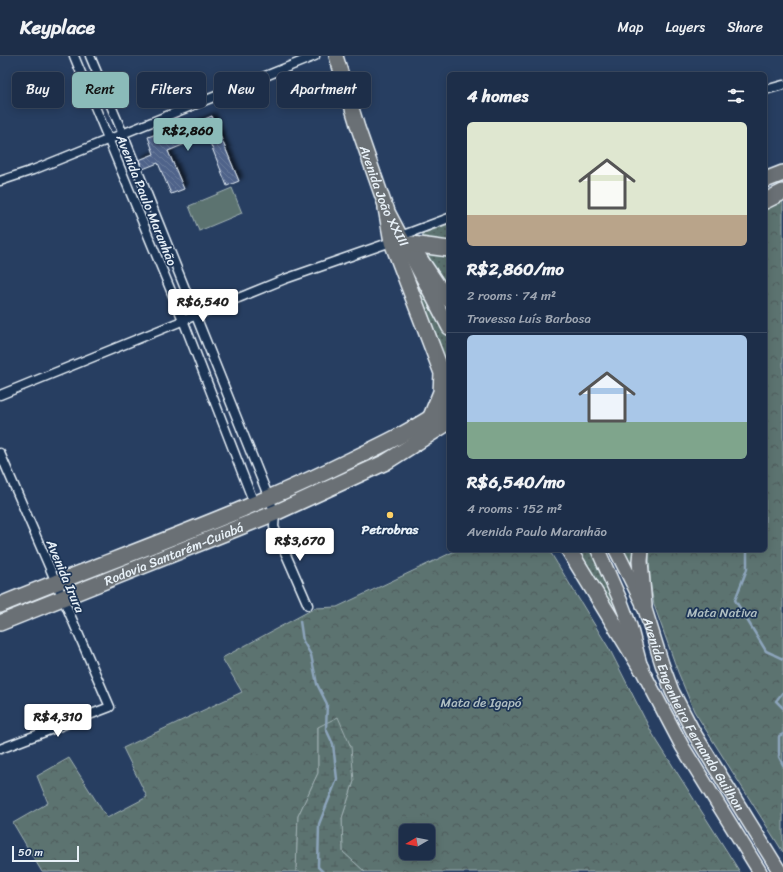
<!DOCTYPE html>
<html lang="en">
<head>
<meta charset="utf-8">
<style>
  :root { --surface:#1d2e49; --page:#2a3a53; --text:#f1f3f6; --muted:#a0a8b4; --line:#3b4a61; --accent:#8bbbb9 }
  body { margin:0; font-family:Sriracha,sans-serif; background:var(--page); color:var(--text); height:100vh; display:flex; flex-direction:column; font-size:15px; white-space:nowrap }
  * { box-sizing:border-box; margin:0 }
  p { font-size:13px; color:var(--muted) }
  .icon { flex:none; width:22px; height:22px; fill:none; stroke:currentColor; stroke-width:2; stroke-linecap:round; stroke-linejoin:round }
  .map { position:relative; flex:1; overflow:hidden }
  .drawer { position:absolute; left:447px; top:16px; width:320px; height:480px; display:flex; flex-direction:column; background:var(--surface); border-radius:6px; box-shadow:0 2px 10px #0003,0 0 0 1px var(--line) }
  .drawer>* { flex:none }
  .guide { position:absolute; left:12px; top:16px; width:375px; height:36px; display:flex; gap:8px }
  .needle { width:26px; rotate:260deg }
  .buttons { position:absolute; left:399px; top:768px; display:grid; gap:8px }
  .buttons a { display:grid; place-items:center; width:36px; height:36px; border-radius:6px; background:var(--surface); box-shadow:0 2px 10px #0003,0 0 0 1px var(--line); font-size:20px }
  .scale { position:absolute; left:12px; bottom:10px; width:67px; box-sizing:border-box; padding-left:4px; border:2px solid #e8f1f8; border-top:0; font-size:11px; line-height:14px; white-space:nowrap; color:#e8f1f8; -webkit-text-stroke:3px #1d3557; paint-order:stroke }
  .price { position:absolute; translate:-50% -34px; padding:0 9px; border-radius:4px; background:#fff; color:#222; font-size:13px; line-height:26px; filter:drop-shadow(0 1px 2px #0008) }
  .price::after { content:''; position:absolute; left:50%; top:24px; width:12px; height:9px; margin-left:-6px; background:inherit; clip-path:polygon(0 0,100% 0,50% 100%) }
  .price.current { background:var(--accent); color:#111 }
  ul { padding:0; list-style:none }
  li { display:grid; align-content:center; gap:8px; height:212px; padding:0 20px }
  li+li { border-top:1px solid var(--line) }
  li span { display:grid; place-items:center; height:124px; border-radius:6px; color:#555 }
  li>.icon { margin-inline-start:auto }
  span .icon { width:72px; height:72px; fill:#fffc; stroke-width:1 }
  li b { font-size:17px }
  h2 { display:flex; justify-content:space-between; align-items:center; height:48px; padding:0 20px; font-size:17px }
  .pill { padding:0 14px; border-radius:6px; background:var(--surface); box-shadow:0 2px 10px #0003,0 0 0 1px var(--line); font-size:14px; line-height:36px }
  .pill.current { background:var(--accent); color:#111 }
  header { display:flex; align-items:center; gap:24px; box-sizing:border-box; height:56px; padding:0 20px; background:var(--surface); border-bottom:1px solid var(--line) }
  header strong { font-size:19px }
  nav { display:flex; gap:22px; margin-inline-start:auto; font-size:14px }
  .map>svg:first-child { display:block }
</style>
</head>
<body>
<header>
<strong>Keyplace</strong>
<nav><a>Map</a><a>Layers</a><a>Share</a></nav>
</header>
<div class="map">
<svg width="783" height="816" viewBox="0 0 783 816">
  <defs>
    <pattern id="grass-dots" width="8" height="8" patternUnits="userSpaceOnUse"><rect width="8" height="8" fill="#5b7370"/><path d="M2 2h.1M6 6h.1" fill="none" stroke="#4f5b5b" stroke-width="1.8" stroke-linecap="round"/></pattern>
    <pattern id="forest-crowns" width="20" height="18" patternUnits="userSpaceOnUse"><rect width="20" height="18" fill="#5b7370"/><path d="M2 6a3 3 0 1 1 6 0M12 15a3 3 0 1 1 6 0" fill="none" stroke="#4f5b5b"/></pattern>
    <pattern id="wetland-marsh" width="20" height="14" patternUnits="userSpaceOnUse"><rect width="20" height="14" fill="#5b7370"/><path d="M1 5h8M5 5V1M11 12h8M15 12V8" fill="none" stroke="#4f5b5b"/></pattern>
    <pattern id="building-back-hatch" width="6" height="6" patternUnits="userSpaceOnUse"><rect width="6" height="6" fill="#4f638a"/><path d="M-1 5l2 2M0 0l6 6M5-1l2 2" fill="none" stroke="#687a9b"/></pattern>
    <filter id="shadow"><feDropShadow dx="3.5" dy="-3.5" stdDeviation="2" flood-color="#0009"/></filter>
  </defs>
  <rect width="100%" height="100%" fill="#273e61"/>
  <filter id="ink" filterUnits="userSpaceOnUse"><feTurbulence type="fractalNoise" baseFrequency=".025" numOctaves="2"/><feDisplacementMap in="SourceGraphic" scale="8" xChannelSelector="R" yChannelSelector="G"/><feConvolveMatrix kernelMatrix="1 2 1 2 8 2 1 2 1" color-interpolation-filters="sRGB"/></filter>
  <g filter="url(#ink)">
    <path fill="url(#grass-dots)" stroke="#a2b2b4" d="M449,168V187L425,185L422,178Z
      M398,190L433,258L449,284V342L439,350L444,337Z
      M426,197L449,199V234Z
      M569,494H591L627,566L641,612Z
      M621,494H635L636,525Z"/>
    <path fill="url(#forest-crowns)" stroke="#a2b2b4" fill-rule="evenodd" d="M783,139V796L694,655L678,616L654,549L650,525L649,494H765V148Z
      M457,494H549L610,594L652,677L740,816H365L343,796L342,762L354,725L318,671V717L298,760L296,816H42L13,767L48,747L37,720L69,702L107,762L147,741L123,692L242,636L222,602L315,552L337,551ZM406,775H428V797H406Z"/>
    <path fill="url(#wetland-marsh)" stroke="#a2b2b4" d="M338,661L351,691L354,725L342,762L343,796L365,816H296L298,760L318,717V671Z"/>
    <path fill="#5b7370" stroke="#a2b2b4" d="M232,132L242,157L199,175L189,150Z"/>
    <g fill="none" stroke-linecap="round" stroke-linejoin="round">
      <path stroke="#8ca4bb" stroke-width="2.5" d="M747,494V513L735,544L766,595L783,603
        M300,565L303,585L311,599L317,628L327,648L326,673L333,688L337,723L319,768L318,811L323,816
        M783,636L776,645L783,652
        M783,678L779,680V701L783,709"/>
    </g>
    <path fill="url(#building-back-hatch)" stroke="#e8f1f8" filter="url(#shadow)" d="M212,60L239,125L227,130L207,79L168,95L184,133L171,138L158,107L143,113L139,104L154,98L148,81L159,77L160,82Z"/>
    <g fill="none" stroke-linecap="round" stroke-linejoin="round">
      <g stroke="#e8f1f8" stroke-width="11">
        <path id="street" d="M74,0L183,264L255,450
          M90,0L123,78L275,457L274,471L308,549
          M765,34L783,29
          M0,125L33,114L315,0
          M406,178L449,162
          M0,339L285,223L394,185
          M0,397L110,651L0,693"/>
      </g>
      <g stroke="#e8f1f8" stroke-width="16">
        <g id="primary">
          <path id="s1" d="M336,0L358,72L386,152L449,272"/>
          <path d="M417,197L449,245"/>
          <path d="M598,494L621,546L630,570L641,612L682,690L760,816"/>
          <path id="s2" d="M616,494L644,550L662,608L672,635L694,677L780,816"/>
        </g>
      </g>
      <g stroke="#e8f1f8" stroke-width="18">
        <g id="highway">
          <path d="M765,124L783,117"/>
          <path d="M765,145L783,136"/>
          <path d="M386,152L392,186L442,317L441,336L430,363"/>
          <path d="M412,188L449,193"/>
          <path d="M569,494L641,612"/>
          <path d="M641,494L640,505L644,550"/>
          <path d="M0,549C110,504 223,465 330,414C371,394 413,376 449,349"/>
          <path id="s3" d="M0,567L275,457L386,406L449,366"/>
        </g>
      </g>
      <use href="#street" stroke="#1d3557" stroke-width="8"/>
      <use href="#primary" stroke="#6b7074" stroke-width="13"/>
      <use href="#highway" stroke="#6b7074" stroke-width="15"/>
    </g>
  </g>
  <circle fill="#ffd166" stroke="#1d3557" stroke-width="1.5" cx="390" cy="459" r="4"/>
  <g text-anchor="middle" stroke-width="3.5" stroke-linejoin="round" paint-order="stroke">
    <g font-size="13" fill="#e8f1f8" stroke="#1d3557">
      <text dy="5" stroke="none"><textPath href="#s1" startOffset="148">Avenida João XXIII</textPath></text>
      <text transform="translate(147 144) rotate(68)" y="5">Avenida Paulo Maranhão</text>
      <text dy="5" stroke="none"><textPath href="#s3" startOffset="187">Rodovia Santarém-Cuiabá</textPath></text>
      <text transform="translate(66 520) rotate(67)" y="5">Avenida Irura</text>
      <text dy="5" stroke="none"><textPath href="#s2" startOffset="182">Avenida Engenheiro Fernando Guilhon</textPath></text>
    </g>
    <g font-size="13" font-weight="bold" fill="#e8f1f8" stroke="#1d3557">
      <text x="390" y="478">Petrobras</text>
    </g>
    <g font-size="13" fill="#b0bfc2" stroke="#1d3557">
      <text x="722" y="561">Mata Nativa</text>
      <text x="481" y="651">Mata de Igapó</text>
    </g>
  </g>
</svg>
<div class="buttons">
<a><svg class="needle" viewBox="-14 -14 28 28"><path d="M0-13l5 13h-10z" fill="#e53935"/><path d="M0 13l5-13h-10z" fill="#a0a8b4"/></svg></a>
</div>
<div class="scale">50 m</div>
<b class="price current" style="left:188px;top:96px">R$2,860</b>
<b class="price" style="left:203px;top:267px">R$6,540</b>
<b class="price" style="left:300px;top:506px">R$3,670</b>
<b class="price" style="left:58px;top:682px">R$4,310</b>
<div class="guide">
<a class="pill">Buy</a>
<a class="pill current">Rent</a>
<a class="pill">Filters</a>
<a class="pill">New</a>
<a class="pill">Apartment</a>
</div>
<section class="drawer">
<h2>4 homes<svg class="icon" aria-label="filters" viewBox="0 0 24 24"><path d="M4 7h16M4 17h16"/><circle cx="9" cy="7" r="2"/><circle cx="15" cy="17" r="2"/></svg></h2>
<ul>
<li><span style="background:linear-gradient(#dfe7d0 75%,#b9a48a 0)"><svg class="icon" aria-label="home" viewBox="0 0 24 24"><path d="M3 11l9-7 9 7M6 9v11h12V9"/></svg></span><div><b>R$2,860/mo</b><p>2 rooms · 74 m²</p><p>Travessa Luís Barbosa</p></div></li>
<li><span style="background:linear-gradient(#a9c7e8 70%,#7fa58c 0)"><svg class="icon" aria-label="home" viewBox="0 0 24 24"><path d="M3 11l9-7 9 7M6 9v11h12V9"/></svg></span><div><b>R$6,540/mo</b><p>4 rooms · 152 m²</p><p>Avenida Paulo Maranhão</p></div></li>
</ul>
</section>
</div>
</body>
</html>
